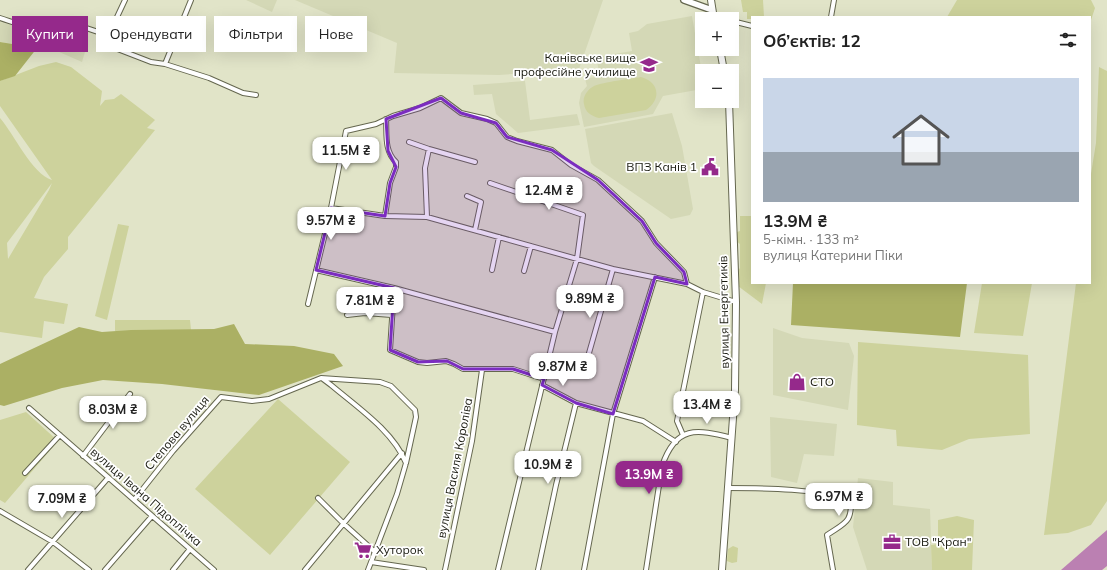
<!DOCTYPE html>
<html lang="uk">
<head>
<meta charset="utf-8">
<style>
  :root { --surface:#fff; --page:#f2f2f2; --text:#222; --muted:#767676; --accent:#95298b }
  body { margin:0; font-family:Mulish,sans-serif; background:var(--page); color:var(--text); height:100vh; display:flex; flex-direction:column; font-size:15px; white-space:nowrap }
  * { box-sizing:border-box; margin:0 }
  p { font-size:13px; color:var(--muted) }
  .icon { flex:none; width:22px; height:22px; fill:none; stroke:currentColor; stroke-width:2; stroke-linecap:round; stroke-linejoin:round }
  .map { position:relative; flex:1; overflow:hidden }
  .side { position:absolute; left:751px; top:16px; width:340px; height:268px; display:flex; flex-direction:column; background:var(--surface); border-radius:0px; box-shadow:0 4px 16px #0002 }
  .side>* { flex:none }
  .guide { position:absolute; left:12px; top:16px; width:380px; height:36px; display:flex; gap:8px }
  .fabs { position:absolute; left:695px; top:12px; display:grid; gap:8px }
  .fabs a { display:grid; place-items:center; width:44px; height:44px; border-radius:0px; background:var(--surface); box-shadow:0 4px 16px #0002; font-size:20px }
  .price { position:absolute; translate:-50% -34px; padding:0 9px; border-radius:8px; background:#fff; color:#222; font-size:13px; line-height:26px; filter:drop-shadow(0 1px 2px #0008) }
  .price::after { content:''; position:absolute; left:50%; top:24px; width:12px; height:9px; margin-left:-6px; background:inherit; clip-path:polygon(0 0,100% 0,50% 100%) }
  .price.active { background:var(--accent); color:#fff }
  ul { padding:0; list-style:none }
  li { display:grid; align-content:center; gap:8px; height:212px; padding:0 12px }
  li span { display:grid; place-items:center; height:124px; border-radius:0px; color:#555 }
  li>.icon { margin-inline-start:auto }
  span .icon { width:72px; height:72px; fill:#fffc; stroke-width:1 }
  li b { font-size:17px }
  h2 { display:flex; justify-content:space-between; align-items:center; height:48px; padding:0 12px; font-size:17px }
  .pill { padding:0 14px; border-radius:0px; background:var(--surface); box-shadow:0 4px 16px #0002; font-size:14px; line-height:36px }
  .pill.active { background:var(--accent); color:#fff }
  .map>svg:first-child { display:block }
</style>
</head>
<body>
<div class="map">
<svg width="1107" height="570" viewBox="0 0 1107 570">
  <rect width="100%" height="100%" fill="#e1e4c8"/>
  <path fill="#d4d8b6" d="M246,0H277L272,12Z
    M295,0H603L579,69L499,75L394,73L397,43Z
    M692,16L702,73V89L663,96L653,114L584,127L579,103L581,93L587,86L585,79L600,76L596,57L632,51L629,33L638,31L647,24Z
    M0,22L28,30L43,32L56,30L88,42L82,62L57,51L0,42Z
    M525,81L530,120L577,114L580,125L518,133L496,114L492,94L474,95L473,85Z
    M672,113L682,146L693,209L690,215L671,219L594,166L591,163L585,129Z
    M773,328L802,338L849,343L854,356L848,410L773,395Z
    M770,417L837,424L834,456L804,454L797,483L771,477Z
    M858,478L893,482V505L930,509L932,570H867L853,527Z"/>
  <path fill="#cdd29c" fill-rule="evenodd" d="M741,0H763L764,17H752V19H747V12H743Z
    M957,0H1091L1095,8L1090,23V17H947Z
    M56,62L71,67L102,91L100,106L105,100L114,99L121,94L155,120L147,128L155,130L68,237V249L44,277L34,298L68,304L64,324L44,321L42,338L0,332V118C14,134 32,174 52,180L0,106V81L39,66ZM52,183L49,190L8,259L7,243Z
    M1099,67L1107,71V501L1091,525L1068,533L1044,535L1076,283H1090V180L1096,143Z
    M641,77C659,82 662,99 646,110L599,118C591,116 585,112 584,104C582,97 588,89 594,86C604,82 629,79 641,77Z
    M740,216H752V283H766L762,304L738,286V271L740,268V244L736,241L737,232L740,231Z
    M118,224L129,226L107,320L95,316Z
    M982,283H1032L1023,336L974,333Z
    M115,320H190L191,330L115,331Z
    M858,342L1028,355L1030,434L969,439L942,450L897,446L896,430L857,425Z
    M278,399L350,462L270,555L195,489Z
    M26,412L58,441L5,503L0,500V420Z
    M957,516L974,520L972,570H932L931,545L938,544V520Z
    M733,546L738,548L737,562L732,563L727,561L728,549Z"/>
  <path fill="#abb064" d="M0,42L37,48L15,76L0,81Z
    M793,283H967L960,337L791,325Z
    M234,324L245,344L294,346L334,354L343,366L259,395L162,384L103,380L62,388L4,406L0,405V364L79,327L102,332L131,330L214,329Z"/>
  <path fill="#bb80b2" d="M1107,530V566L1102,570H1061Z"/>
  <g fill="none" stroke-linecap="round" stroke-linejoin="round">
    <g stroke="#65674f" stroke-width="6">
      <path id="minor" d="M714,16L725,19
        M831,17L834,0
        M0,18C13,22 26,28 40,28C51,29 60,23 71,24C81,25 96,32 107,35V45L151,62L165,64L209,78L243,93L256,95
        M732,21L752,26
        M107,35L110,32L125,0
        M165,64L191,0
        M409,142L429,149L475,162
        M490,183L583,215L577,259L555,332L498,570
        M467,196L481,202L475,230
        M331,208L385,216L427,217L613,269L687,284L703,292L736,302
        M385,216L390,183L396,167V162C384,151 387,134 386,119
        M427,217L425,168L429,149
        M316,270L394,288L555,332
        M492,270L499,237
        M524,271L531,246
        M394,288L390,350L418,362L427,363L446,361L454,364L463,369H513L544,379
        M308,304L330,213L346,131L376,124L393,116L420,108L441,98L461,113L487,119L496,123L507,137L517,141L552,150L571,165L598,180L642,221L656,243L684,272L687,284
        M347,315L365,313L392,315
        M583,374L613,269
        M323,379L331,385C357,407 393,431 406,463
        M542,385L576,403L643,421L676,442
        M29,408L214,570
        M683,435L677,421L703,292
        M83,456L130,394
        M25,473L60,435
        M728,488C771,488 813,489 855,500
        M318,498L344,524L375,552
        M134,500L173,451L221,397L252,401L269,399L321,378L380,382L391,386L415,410L416,417L406,463L397,494L368,570
        M0,511L53,542L89,570
        M371,562L424,570
        M28,570L108,478
        M105,570L152,516
        M173,570L190,549
        M305,570L402,453
        M445,570L472,441L482,370
        M538,570L556,485L576,403
        M584,570L613,414L655,277
        M646,570L662,466C676,425 696,429 732,438
        M833,570L827,535C846,522 852,523 851,498"/>
    </g>
    <g stroke="#65674f" stroke-width="8">
      <path id="tertiary" d="M684,0L712,10"/>
    </g>
    <g stroke="#65674f" stroke-width="8">
      <path id="secondary" d="M711,0L714,19
        M720,49L724,71
        M722,570L735,390L736,302L729,101"/>
    </g>
    <use href="#minor" stroke="#fff" stroke-width="4"/>
    <use href="#tertiary" stroke="#fff" stroke-width="5.5"/>
    <use href="#secondary" stroke="#fff" stroke-width="6"/>
  </g>
  <path fill="#7b2cbf" fill-opacity="0.2" stroke="#7b2cbf" stroke-width="3" stroke-linejoin="round" d="M441,98L461,113L496,123L507,137L552,150L598,180L642,221L656,243L684,272L687,284L655,277L613,414L576,403L542,385L544,379L513,369H463L447,361L418,362L390,350L394,288L316,270L331,208L385,216L390,183L396,167L388,151L386,119Z"/>
  <defs>
    <g id="university-bare" transform="scale(1.38)"><path d="M0-5L7-2L0 1L-7-2ZM-4 1L0 2.5L4 1V4Q0 6-4 4Z" fill="#95298b" stroke="#fff" stroke-width="2.5" paint-order="stroke"/></g>
    <g id="civic-bare" transform="scale(1.38)"><path d="M-.6-6.5H3V-4.5H.6V-3L4-1V1h2V6H-6V1h2V-1L-.6-3ZM-1.2 2.5V6h2.4V2.5Z" fill="#95298b" stroke="#fff" stroke-width="2.5" paint-order="stroke"/></g>
    <g id="shop-bare" transform="scale(1.38)"><path d="M-5-2.5h2.3a2.7 3.5 0 0 1 5.4 0H5L5.5 6h-11ZM-1.5-2.5h3a1.5 2.3 0 0 0-3 0Z" fill="#95298b" stroke="#fff" stroke-width="2.5" paint-order="stroke"/></g>
    <g id="office-bare" transform="scale(1.38)"><path d="M-6-3h4V-5.5h4V-3h4V5H-6ZM-1-4.5V-3h2v-1.5ZM-6 0V1H6V0Z" fill="#95298b" stroke="#fff" stroke-width="2.5" paint-order="stroke"/></g>
    <g id="supermarket-bare" transform="scale(1.38)"><path d="M-6-5.5h2.5l.6 2H6L4.5 2H-2.5L-4.4-4H-6ZM-1.5 3.2a1.3 1.3 0 1 0 .1 0ZM3 3.2a1.3 1.3 0 1 0 .1 0Z" fill="#95298b" stroke="#fff" stroke-width="2.5" paint-order="stroke"/></g>
  </defs>
  <g fill-rule="evenodd">
    <use href="#university-bare" x="649" y="65"/>
    <use href="#civic-bare" x="710" y="167"/>
    <use href="#shop-bare" x="797" y="382"/>
    <use href="#office-bare" x="892" y="542"/>
    <use href="#supermarket-bare" x="363" y="550"/>
  </g>
  <g text-anchor="middle" stroke-width="3.5" stroke-linejoin="round" paint-order="stroke">
    <g font-size="12" fill="#191a10" stroke="#fff" text-anchor="start">
      <text x="636" y="62" text-anchor="end">Канівське вище<tspan x="636" dy="14">професійне училище</tspan></text>
      <text x="697" y="171" text-anchor="end">ВПЗ Канів 1</text>
      <text x="810" y="386">СТО</text>
      <text x="905" y="546">ТОВ "Кран"</text>
      <text x="376" y="554">Хуторок</text>
    </g>
    <g font-size="12" fill="#191a10" stroke="#fff">
      <text transform="translate(724 312) rotate(-91)" y="4">вулиця Енергетиків</text>
      <text transform="translate(177 433) rotate(-50)" y="4">Степова вулиця</text>
      <text transform="translate(455 468) rotate(-79)" y="4">вулиця Василя Короліва</text>
      <text transform="translate(146 497) rotate(41)" y="4">вулиця Івана Підоплічка</text>
    </g>
  </g>
</svg>
<div class="fabs">
<a>+</a>
<a>−</a>
</div>
<b class="price" style="left:346px;top:171px">11.5M ₴</b>
<b class="price" style="left:549px;top:211px">12.4M ₴</b>
<b class="price" style="left:331px;top:241px">9.57M ₴</b>
<b class="price" style="left:590px;top:319px">9.89M ₴</b>
<b class="price" style="left:370px;top:321px">7.81M ₴</b>
<b class="price" style="left:563px;top:387px">9.87M ₴</b>
<b class="price" style="left:707px;top:425px">13.4M ₴</b>
<b class="price" style="left:113px;top:430px">8.03M ₴</b>
<b class="price" style="left:548px;top:485px">10.9M ₴</b>
<b class="price active" style="left:649px;top:495px">13.9M ₴</b>
<b class="price" style="left:839px;top:517px">6.97M ₴</b>
<b class="price" style="left:62px;top:519px">7.09M ₴</b>
<div class="guide">
<a class="pill active">Купити</a>
<a class="pill">Орендувати</a>
<a class="pill">Фільтри</a>
<a class="pill">Нове</a>
</div>
<section class="side">
<h2>Об’єктів: 12<svg class="icon" aria-label="filters" viewBox="0 0 24 24"><path d="M4 7h16M4 17h16"/><circle cx="9" cy="7" r="2"/><circle cx="15" cy="17" r="2"/></svg></h2>
<ul>
<li><span style="background:linear-gradient(#c9d6e8 60%,#9aa5b1 0)"><svg class="icon" aria-label="home" viewBox="0 0 24 24"><path d="M3 11l9-7 9 7M6 9v11h12V9"/></svg></span><div><b>13.9M ₴</b><p>5-кімн. · 133 m²</p><p>вулиця Катерини Піки</p></div></li>
</ul>
</section>
</div>
</body>
</html>
